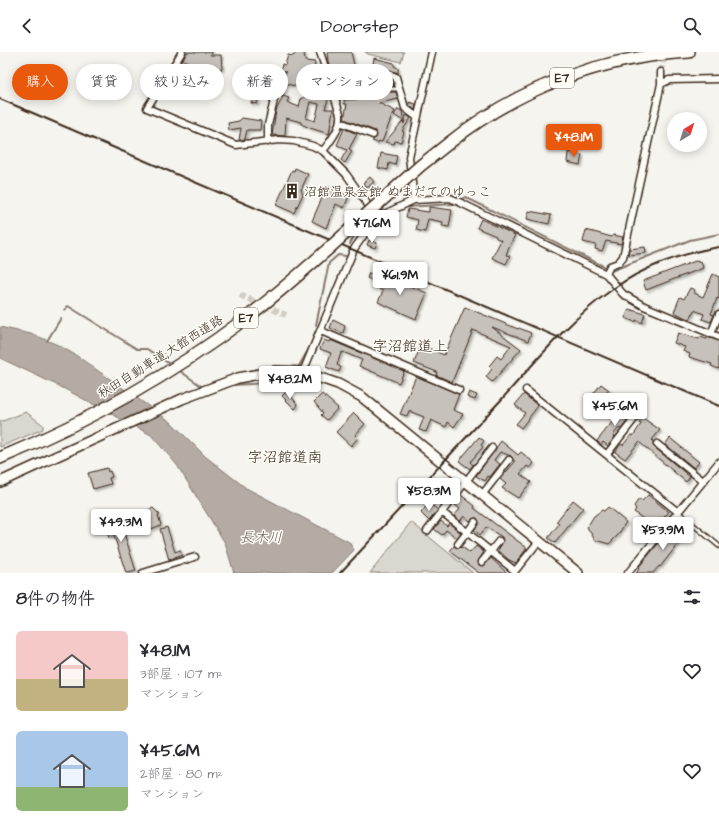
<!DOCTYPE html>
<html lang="ja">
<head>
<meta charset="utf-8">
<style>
  :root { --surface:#fff; --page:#f2f2f3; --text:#2b2b33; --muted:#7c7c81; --accent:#ea580c }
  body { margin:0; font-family:"Architects Daughter","Klee One",sans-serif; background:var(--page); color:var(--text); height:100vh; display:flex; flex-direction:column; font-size:15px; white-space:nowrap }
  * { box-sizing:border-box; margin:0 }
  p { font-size:13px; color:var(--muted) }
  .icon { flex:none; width:22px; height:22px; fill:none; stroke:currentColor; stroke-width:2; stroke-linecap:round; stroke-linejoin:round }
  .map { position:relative; height:521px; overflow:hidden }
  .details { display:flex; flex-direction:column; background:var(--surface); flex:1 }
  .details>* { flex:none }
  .banner { position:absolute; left:12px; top:12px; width:400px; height:36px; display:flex; gap:8px }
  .needle { width:26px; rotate:38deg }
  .tools { position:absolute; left:667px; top:60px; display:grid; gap:8px }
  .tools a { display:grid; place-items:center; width:40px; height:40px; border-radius:50%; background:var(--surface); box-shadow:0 2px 10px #0003; font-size:20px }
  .price { position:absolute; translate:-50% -34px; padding:0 9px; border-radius:4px; background:#fff; color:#222; font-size:13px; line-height:26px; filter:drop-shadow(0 1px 2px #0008) }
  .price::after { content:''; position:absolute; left:50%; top:24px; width:12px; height:9px; margin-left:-6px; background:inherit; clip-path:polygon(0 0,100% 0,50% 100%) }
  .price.current { background:var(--accent); color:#fff }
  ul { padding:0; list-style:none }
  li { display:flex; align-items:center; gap:12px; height:100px; padding:0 16px }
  li span { display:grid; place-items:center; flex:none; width:112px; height:80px; border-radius:6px; color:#555 }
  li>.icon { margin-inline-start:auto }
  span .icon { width:48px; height:48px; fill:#fffc; stroke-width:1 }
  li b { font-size:17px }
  h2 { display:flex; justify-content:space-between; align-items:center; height:48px; padding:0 16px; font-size:17px }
  .pill { padding:0 14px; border-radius:18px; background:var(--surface); box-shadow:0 2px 10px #0003; font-size:14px; line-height:36px }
  .pill.current { background:var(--accent); color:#fff }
  header { display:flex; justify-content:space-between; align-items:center; height:52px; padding:0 16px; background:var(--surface); font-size:18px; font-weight:600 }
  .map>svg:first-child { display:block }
</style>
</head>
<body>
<header><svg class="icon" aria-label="back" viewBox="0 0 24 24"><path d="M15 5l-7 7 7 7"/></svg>Doorstep<svg class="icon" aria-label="search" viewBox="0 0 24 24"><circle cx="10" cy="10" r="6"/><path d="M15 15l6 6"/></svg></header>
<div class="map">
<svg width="719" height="521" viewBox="0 0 719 521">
  <defs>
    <filter id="shadow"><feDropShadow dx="2" dy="2" stdDeviation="1" flood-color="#0004"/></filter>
  </defs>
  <rect width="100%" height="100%" fill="#f5f4ee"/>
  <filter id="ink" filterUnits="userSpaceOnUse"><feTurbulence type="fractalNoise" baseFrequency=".025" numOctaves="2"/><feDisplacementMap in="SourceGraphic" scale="8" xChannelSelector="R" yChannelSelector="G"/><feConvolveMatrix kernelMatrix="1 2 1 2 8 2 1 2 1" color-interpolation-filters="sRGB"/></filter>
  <g filter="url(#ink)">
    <path fill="#dad6d0" stroke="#8a8077" d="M365,0H404L401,10L368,2Z
      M26,360L43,373V377L0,395V370Z
      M411,470L473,521H370Z"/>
    <path fill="#b4aca4" stroke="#84786e" d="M0,275L35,283L60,294L77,304L171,370L206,405L246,436L349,490L354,498L332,521H234L225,491L177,413L151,383L63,336L0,306Z"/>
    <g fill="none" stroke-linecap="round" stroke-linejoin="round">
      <path stroke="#84786e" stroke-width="2" d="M462,147L465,145L605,215
        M407,155L455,152
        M350,192L355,182L363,174
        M611,219L690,188L719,182
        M65,258L68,254L137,297H147L168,311
        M316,273L329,211L338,203L346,204
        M47,289L61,266
        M299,314L312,291L315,280
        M180,319L204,336
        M231,333L290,330L293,325"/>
    </g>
    <path fill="#c7c1bb" stroke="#3b2a1e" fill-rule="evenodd" filter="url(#shadow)" d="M187,0H213L210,3H221L222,17H216V19L200,18V15L183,8Z
      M297,0H304L305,9L315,10L314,24H323L329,44L325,57H333L329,82L310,76L301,72V70L286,66L285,84L272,83L276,59L283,44L289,46L287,50L299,55L301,46H304L306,37L287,32L282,45L280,44L281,33L286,20L281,19L282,12L285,13L288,3L293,4ZM310,50L319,52L315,69L306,66Z
      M327,0H351L355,17H358V21L370,19L369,22L373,30H367L368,38L363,41L345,42L344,28L336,29L334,16H330L328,9Z
      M374,6L394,11V14L398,16V21L389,18H372Z
      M383,26L392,28L394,34H378L377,31L383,30Z
      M260,30L266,31L265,41L257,39Z
      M253,40L259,41L257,52L251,51Z
      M379,40H396L398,47L379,51L395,59L392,64L382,90L379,89L378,91L372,89L377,84L375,79L344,67L347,52H344V48L364,47L379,43Z
      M409,50L416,52L415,58L409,53Z
      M398,57L402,59L404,72L406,63L411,66L402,79L404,80L401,90L395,89L394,92L385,90L403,69L394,63Z
      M242,66L261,69L260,78H247L245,87L241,88H239L241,76L229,78L228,71L239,69Z
      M343,76L357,82L349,97L352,99L345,111L341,108L347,98L337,93L343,79Z
      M568,100L582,103L580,113L567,110Z
      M381,101L397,104L395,113L389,111L388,118L378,116Z
      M295,116L308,122L301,138L303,142L294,161L276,153L292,118L294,119Z
      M370,125L374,130L367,136L363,131Z
      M327,134L349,144L344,156L336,152L326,176L312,169Z
      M429,155L452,158L449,175L442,174L443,170L428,167L425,180L416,178L418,168L406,165L408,157L429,160Z
      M529,159L551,163L549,172L527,167Z
      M481,167L515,183L508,197L506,203L510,204L506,212L492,206L501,188L496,186V184L477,176Z
      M586,178L612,185L613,183L623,185L621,192L606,189L602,199L595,197L596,193L583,190Z
      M369,188L377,191L375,196L367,193Z
      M645,195L646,201L628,203L629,197Z
      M698,208L699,210L701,209L703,216L646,238L643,229Z
      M369,221L387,228L388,225L427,241L416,267L378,250L383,239L379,237L381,232L367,226Z
      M713,222L719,225V247L717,246L711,262L714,263L711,270L702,267L704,262L694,258L690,268L674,260L680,245L684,247L690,236L695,238L694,241L703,245Z
      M465,255L518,277L519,276L531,281L528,289L492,275L521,297L492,330L486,325L492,317L489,314L497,304L501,307L511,294L473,278L452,330L436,323L437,320L414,311L421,293L444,303Z
      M629,257L645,262L642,271L636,268L635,270L625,266Z
      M333,268L345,274L343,281L330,276Z
      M678,281L699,287L700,285L707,287V285L719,289V317L711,314L712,312L689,305L690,302L683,299L685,295L674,291Z
      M324,288L329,290L330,288L404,319L399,331L359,314L362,308L343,300L341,301L337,313L341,315L339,320L326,315L331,301L320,297Z
      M416,324L459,342L453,358L463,362L454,375L448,370L446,375L431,368L426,380L419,378L424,365L409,359L407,364L400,362Z
      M601,332L609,338L593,357L586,351Z
      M287,339L298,353L295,357L282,344Z
      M469,340L477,343L475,348L467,345Z
      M322,342L338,356L327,368L321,363L323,361L314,350Z
      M524,342L538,354L521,376L516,372L525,361L515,353Z
      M625,354L631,359L629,361L632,363L621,377L619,376L613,383L615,385L608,394L603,390L601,393L597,389Z
      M354,361L365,372L355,383L358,386L351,394L336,380Z
      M643,366L660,378L652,388L653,389V394L690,425L686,430L639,390L625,407L615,400L621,392L623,393L631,383L633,384L641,372L639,371Z
      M479,385L484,389L481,393L483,395L470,410L473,413L470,417L459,409Z
      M670,386L699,410L694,416L665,392Z
      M501,389L518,403L521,400L534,411L530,416L527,414L520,422L531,430L518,446L502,436L506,432L500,427L515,410L511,404L500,400L494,408L500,412L490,425L488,424L485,429L476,424Z
      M107,416L108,420L110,419L112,425L109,426L111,432L93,437L88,421Z
      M446,430L453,435L449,440L451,442L444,448L437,443Z
      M461,443L475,454L474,456L527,496L516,511L509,508L498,498L503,490L502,485L486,475L480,483L474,478L479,471L477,466H474L470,469L464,464L460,469L454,464L460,457L454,452Z
      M648,443L669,460L662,467L659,466L654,472L653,471L651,473L634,460L636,457L634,454L639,447L642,449Z
      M573,448L583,456L555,491L548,486L559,472L556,470Z
      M429,451L438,458L429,469L421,461Z
      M608,455L626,470L618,483L609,492L595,488L587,475L594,464L602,458L604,459Z
      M153,456L160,463H158L161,473L151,477L145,459Z
      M119,465L121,474L124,473L126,480L124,481L136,519L128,521H126L114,484L109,486L104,470Z
      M441,469L447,474L449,471L461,481L457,486L446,478L442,483L434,477Z
      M682,472L689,478L660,515L659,514L653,521H636L639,517L638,516L667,481L670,484L679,473Z
      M167,475L175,500L180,498L182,503L169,508L160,477Z
      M454,494L458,496L462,495L470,501L476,494L484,500L478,509L479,513L484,514L491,506L507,521H479L450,499Z"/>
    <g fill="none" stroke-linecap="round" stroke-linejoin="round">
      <path stroke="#d0ccc4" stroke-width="6" stroke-dasharray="6 3" stroke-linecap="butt" d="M661,20L665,2
        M240,243L286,263"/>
      <g stroke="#3b2a1e" stroke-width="6">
        <path id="lane" d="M335,45L364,44L376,37H398
          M678,460L719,494"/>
      </g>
      <g stroke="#3b2a1e" stroke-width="9">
        <path id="street" d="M182,0L147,56L236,93L279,88L294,89L313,94L323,99L346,122L373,160
          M320,0L340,62C341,77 331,88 323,99
          M173,14L184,20L206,23
          M373,22H389L396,25L405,56L417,65
          M661,32L669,28L719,27
          M340,70L373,83
          M268,90V73L277,36
          M414,148L409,105L432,0
          M606,222L610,214L618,211L623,205L661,32V20
          M321,279L459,338
          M711,282L719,262
          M303,320L354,197L376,166L414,148L450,146L457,149L606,222L623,242L644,254L719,285
          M526,338L678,460
          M657,392L703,429
          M607,402L639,361
          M482,443L509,408
          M442,460L515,519L539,489
          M427,479L492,396
          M458,492L475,470
          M482,510L499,489
          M143,521L195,505
          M628,521L719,410"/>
      </g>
      <g stroke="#3b2a1e" stroke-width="12">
        <path id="secondary" d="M0,430L182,347L238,326L276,319L303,320L338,332L362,345L578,521"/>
      </g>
      <g stroke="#3b2a1e" stroke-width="14">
        <path id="highway" d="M449,91C518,36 601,5 689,0
          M0,406C87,370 171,323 246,266C274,245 301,221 327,198"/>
      </g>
      <use href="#lane" stroke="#fdfcf7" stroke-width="3"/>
      <use href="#street" stroke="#fdfcf7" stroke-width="6"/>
      <use href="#secondary" stroke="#fdfcf7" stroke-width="9"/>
      <use href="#highway" stroke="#fdfcf7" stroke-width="11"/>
      <path stroke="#3b2a1e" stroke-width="2" d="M0,47L719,354
        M340,521C394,463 447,406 501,348C536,309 570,267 613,237C643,215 682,201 719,195"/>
      <g stroke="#3b2a1e" stroke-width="14" stroke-linecap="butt">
        <path id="highway-bridge" d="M327,198L420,114L449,91"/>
      </g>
      <use href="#highway-bridge" stroke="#fdfcf7" stroke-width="11"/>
    </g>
  </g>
  <defs>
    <g id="building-bare" transform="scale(1.2)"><path d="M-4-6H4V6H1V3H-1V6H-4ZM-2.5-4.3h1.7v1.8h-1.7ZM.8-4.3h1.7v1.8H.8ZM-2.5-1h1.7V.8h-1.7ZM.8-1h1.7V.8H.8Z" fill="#3b2a1e" stroke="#fdfcf7" stroke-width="2.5" paint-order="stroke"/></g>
  </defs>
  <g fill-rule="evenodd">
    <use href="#building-bare" x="292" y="139"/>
  </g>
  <g text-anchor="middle" stroke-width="3" stroke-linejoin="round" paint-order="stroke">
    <g fill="#fdfcf7" stroke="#75695f" stroke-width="1">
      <rect x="550" y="16" width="24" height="20" rx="3"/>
      <rect x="234" y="256" width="24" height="20" rx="3"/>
    </g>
    <g font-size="12" font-weight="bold" fill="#3b2a1e">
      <text x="562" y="30">E7</text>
      <text x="246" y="270">E7</text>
    </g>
    <g font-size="13" fill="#3b2a1e" stroke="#fdfcf7" text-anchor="start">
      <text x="304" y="144">沼館温泉会館 ぬまだてのゆっこ</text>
    </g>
    <g font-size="13" fill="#3b2a1e" stroke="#fdfcf7">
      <text transform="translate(160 304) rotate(-32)" y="5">秋田自動車道;大館西道路</text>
    </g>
    <g font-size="14" font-style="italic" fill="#65584d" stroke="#fdfcf7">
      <text x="261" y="490">長木川</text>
    </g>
    <g font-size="15" fill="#3b2a1e" stroke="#fdfcf7">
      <text x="410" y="299">字沼館道上</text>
      <text x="285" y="410">字沼館道南</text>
    </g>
  </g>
</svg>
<div class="tools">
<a><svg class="needle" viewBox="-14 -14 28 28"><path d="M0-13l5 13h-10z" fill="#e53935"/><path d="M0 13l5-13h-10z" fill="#7c7c81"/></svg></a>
</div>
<b class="price current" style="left:574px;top:106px">¥48.1M</b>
<b class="price" style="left:372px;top:192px">¥71.6M</b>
<b class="price" style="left:400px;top:244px">¥61.9M</b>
<b class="price" style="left:290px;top:348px">¥48.2M</b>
<b class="price" style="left:615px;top:375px">¥45.6M</b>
<b class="price" style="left:429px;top:460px">¥58.3M</b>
<b class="price" style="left:121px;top:491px">¥49.3M</b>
<b class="price" style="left:663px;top:499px">¥53.9M</b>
<div class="banner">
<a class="pill current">購入</a>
<a class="pill">賃貸</a>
<a class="pill">絞り込み</a>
<a class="pill">新着</a>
<a class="pill">マンション</a>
</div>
</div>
<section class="details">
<h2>8件の物件<svg class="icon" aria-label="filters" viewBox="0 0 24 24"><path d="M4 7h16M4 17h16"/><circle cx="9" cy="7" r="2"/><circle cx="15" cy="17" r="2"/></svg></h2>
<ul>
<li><span style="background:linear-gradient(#f6c9c9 60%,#c2b280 0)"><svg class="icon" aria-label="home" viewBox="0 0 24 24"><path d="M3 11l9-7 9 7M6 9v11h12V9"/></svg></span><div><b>¥48.1M</b><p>3部屋 · 107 m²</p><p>マンション</p></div><svg class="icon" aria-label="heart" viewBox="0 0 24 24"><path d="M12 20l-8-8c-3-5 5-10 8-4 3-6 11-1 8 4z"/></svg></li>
<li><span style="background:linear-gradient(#a9c7e8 70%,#8fb573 0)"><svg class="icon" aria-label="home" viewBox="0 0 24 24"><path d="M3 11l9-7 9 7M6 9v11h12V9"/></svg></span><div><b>¥45.6M</b><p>2部屋 · 80 m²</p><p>マンション</p></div><svg class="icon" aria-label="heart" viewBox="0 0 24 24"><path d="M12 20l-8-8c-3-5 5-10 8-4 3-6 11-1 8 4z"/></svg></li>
</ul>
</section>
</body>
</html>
